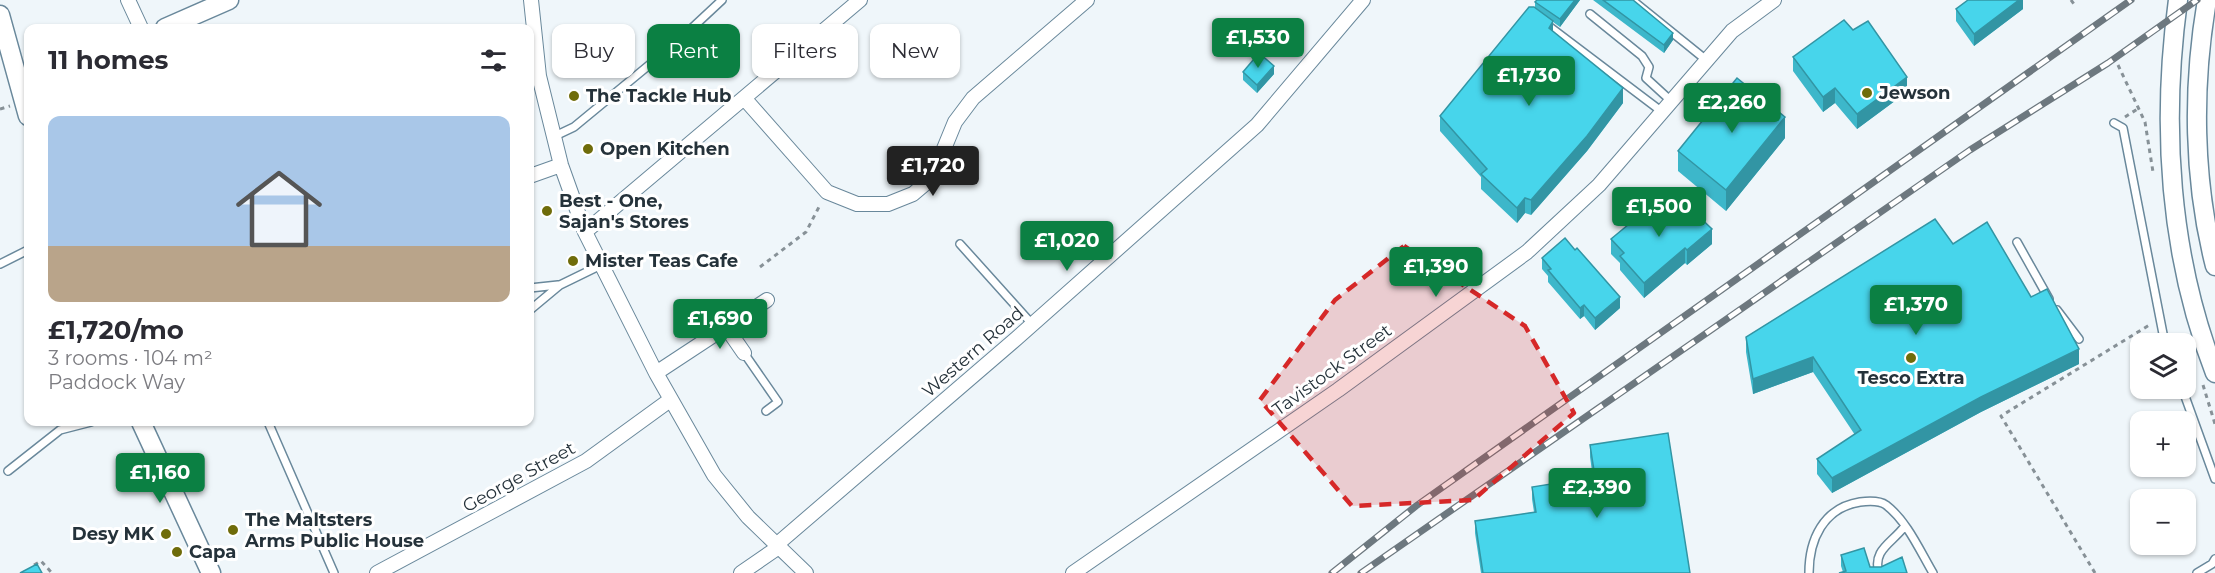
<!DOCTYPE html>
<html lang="en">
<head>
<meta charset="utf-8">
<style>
  :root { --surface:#fff; --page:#f2f2f3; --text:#2b2b33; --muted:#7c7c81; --accent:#0b8043 }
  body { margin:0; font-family:Montserrat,sans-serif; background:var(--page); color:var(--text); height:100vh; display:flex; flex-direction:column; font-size:22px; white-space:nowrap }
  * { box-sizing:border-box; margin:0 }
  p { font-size:20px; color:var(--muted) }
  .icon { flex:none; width:33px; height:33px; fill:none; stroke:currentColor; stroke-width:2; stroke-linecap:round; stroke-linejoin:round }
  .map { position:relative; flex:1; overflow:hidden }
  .panel { position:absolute; left:24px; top:24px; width:510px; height:402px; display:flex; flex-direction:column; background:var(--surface); border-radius:12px; box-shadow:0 2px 4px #0004 }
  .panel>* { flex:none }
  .banner { position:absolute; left:552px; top:24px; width:570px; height:54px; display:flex; gap:12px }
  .fabs { position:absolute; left:2130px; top:333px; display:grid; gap:12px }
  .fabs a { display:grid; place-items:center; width:66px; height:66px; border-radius:12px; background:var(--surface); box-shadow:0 2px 4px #0004; font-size:30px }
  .price { position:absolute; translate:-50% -51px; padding:0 14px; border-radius:6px; background:var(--accent); color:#fff; font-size:20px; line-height:39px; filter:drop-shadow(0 2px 3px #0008) }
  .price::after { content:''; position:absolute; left:50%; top:36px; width:18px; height:14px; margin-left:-9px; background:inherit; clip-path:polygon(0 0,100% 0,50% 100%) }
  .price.selected { background:#222; color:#fff }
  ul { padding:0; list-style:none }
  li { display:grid; align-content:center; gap:12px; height:318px; padding:0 24px }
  li span { display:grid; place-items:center; height:186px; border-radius:12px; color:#555 }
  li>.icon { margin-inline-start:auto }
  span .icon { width:108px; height:108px; fill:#fffc; stroke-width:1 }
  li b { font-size:26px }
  h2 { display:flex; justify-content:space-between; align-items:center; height:72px; padding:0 24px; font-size:26px }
  .pill { padding:0 21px; border-radius:12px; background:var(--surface); box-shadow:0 2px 4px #0004; font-size:21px; line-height:54px }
  .pill.selected { background:var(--accent); color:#fff }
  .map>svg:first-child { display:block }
</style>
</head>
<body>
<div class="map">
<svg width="2215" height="573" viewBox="0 0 2215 573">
  <rect width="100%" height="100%" fill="#eff6fa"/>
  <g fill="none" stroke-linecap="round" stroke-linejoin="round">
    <g stroke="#69889b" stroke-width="10">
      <path id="lane" d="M1632,0L1705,59
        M1590,14L1642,56L1649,67L1646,78L1670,100
        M1546,24L1661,111
        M2114,123L2123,128L2165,344
        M555,136L574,127L677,42L722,0
        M2017,242L2049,299
        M960,244L1032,324
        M0,264L28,250
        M530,288L558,285
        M530,310L560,285L601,265
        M2057,310L2079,339
        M744,353L778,402L766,411
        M2182,388L2215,479
        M268,422L334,573
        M8,471L60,430L91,422
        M1809,573C1809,540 1823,508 1860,502C1868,501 1879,500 1886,505C1907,521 1920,551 1933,573
        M1879,573C1872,550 1892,543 1904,527
        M2197,573L2212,564L2215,559"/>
    </g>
    <g stroke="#69889b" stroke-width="16">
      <path id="street" d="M128,0L141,28
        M531,0L539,76L561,165L585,232L656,373L714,475L748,517L806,573
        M744,98L827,192L857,204H888L913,194L932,178L955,122L973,98L1087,0
        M530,176L561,165
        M585,232L860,0
        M726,327L744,353
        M656,373L767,300
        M377,573L586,461L670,400
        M741,573L773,551L782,540L1017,338L1257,125L1363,0
        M1073,573L1338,390L1527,252L1599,185L1732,31L1774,0"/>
    </g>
    <g stroke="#69889b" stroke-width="21">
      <path id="secondary" d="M2178,0C2161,125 2169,255 2215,373
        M2207,0C2192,87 2193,180 2215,266
        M0,15L28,116
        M165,28L229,0
        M141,422L211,573"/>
    </g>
    <path stroke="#879197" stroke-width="3" stroke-dasharray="4.5 4.5" stroke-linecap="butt" d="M2071,0L2076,7
      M2118,65L2145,122L2153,172
      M0,109L10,106
      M2125,117L2139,108
      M760,267L806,232L820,205
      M2203,385L2215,424
      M34,565L41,561L52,573
      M2095,573L2001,416L2151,324"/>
    <use href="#lane" stroke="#fff" stroke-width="7"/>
    <use href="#street" stroke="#fff" stroke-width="14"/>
    <use href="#secondary" stroke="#fff" stroke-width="18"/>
    <g stroke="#6d787f" stroke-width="7">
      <path id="rail" d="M1332,573L1416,506L2131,0
        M1361,573L1970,150L2108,63L2197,0"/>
    </g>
    <use href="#rail" stroke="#fff" stroke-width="4.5" stroke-dasharray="14" stroke-linecap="butt"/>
  </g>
  <path fill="#3db7ca" d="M1580,0L1560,27L1553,22V32L1623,103L1587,151L1531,215L1525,213L1517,223L1481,189V177L1440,131V116L1535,8V2Z
    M1593,0H1633L1673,40L1664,53Z
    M2023,0V9L1974,46L1956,21V9Z
    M1793,57L1907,92L1857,129L1835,103L1823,112L1793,71Z
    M1243,72L1274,74L1257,93L1243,80Z
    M1785,138L1726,211L1678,171V151Z
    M1642,219L1712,244L1687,265L1685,263L1644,298L1620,270V263L1611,254V239Z
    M1953,244L2031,297L2079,364L1981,412L1832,493L1817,474V459L1855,435L1813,372L1753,394L1746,352V337Z
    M1542,258L1620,308L1595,330L1584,316L1580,319L1548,282V276L1542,269Z
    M1590,445L1690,573H1481L1475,533V521L1534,512L1532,499V487L1593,478L1590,457Z
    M1841,555L1870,567L1843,572L1841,566Z"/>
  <path fill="#3295a4" d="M1575,0H1580L1560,27V19Z
    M2019,0H2023V9L1974,46V34Z
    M1553,21V36L1549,28Z
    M1673,33V40L1664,53V45Z
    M1274,66V74L1257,93V85Z
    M1907,77V92L1857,129V114Z
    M1623,88V103L1587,151L1531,215V200Z
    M1835,88V103L1823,112V97Z
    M1785,117V138L1726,211V190Z
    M1525,198V213L1517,223V208Z
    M1712,229V244L1687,265V250Z
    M1685,248V263L1644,298V283Z
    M1620,297V308L1595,330V318Z
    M1584,305V316L1580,319V308Z
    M2079,349V364L1981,412L1832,493V478L1981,397Z
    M1813,357V372L1753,394V379Z"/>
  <path fill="#47d5eb" stroke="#3295a4" stroke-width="1.5" d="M1537,0H1575L1560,19L1535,2Z
    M1603,0H1633L1673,33L1664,45Z
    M1968,0H2019L1974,34L1956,9Z
    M1529,7H1534L1553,21L1549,28L1623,88L1587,136L1531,200L1525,198L1517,208L1481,174L1487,169L1440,116Z
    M1844,20L1853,30L1868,21L1907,77L1857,114L1835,88L1823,97L1793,57Z
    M1259,53L1274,66L1257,85L1243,72Z
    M1737,78L1785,117L1726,190L1678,151Z
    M1670,195L1687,215L1692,210L1712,229L1687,250L1685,248L1644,283L1620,256L1624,253L1611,239L1640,215L1642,219Z
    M1935,219L1953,244L1987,222L2031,297L2047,289L2079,349L1981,397L1832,478L1817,459L1861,430L1813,357L1753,379L1746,337Z
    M1565,238L1575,250L1577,248L1620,297L1595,318L1584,305L1580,308L1548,270L1551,269L1542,258Z
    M1668,433L1690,573H1483L1475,521L1536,512L1532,487L1595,477L1590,445Z
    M1864,548L1870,567H1881L1902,557L1907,573H1839L1846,571L1841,555Z
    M37,564L42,573H20Z"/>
  <path fill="#d62828" fill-opacity="0.2" stroke="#d62828" stroke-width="4.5" stroke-dasharray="12 8" stroke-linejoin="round" d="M1404,246L1525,326L1574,413L1473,500L1352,506L1260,400L1335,300Z"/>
  <g fill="#6f6c0a" stroke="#fff" stroke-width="2">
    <circle cx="1867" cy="93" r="6"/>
    <circle cx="574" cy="96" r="6"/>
    <circle cx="588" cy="149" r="6"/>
    <circle cx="547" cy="211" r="6"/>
    <circle cx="573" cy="261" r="6"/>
    <circle cx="1911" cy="358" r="6"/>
    <circle cx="233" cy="530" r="6"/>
    <circle cx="166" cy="534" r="6"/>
    <circle cx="177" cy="552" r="6"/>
  </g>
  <g text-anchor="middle" stroke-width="6" stroke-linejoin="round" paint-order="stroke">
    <g font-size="18" font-weight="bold" fill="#25323a" stroke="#fff" text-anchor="start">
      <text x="1879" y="99">Jewson</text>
      <text x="586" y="102">The Tackle Hub</text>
      <text x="600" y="155">Open Kitchen</text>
      <text x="559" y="207">Best - One,<tspan x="559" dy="21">Sajan's Stores</tspan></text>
      <text x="585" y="267">Mister Teas Cafe</text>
      <text x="1911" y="384" text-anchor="middle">Tesco Extra</text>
      <text x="245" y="526">The Maltsters<tspan x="245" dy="21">Arms Public House</tspan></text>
      <text x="154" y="540" text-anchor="end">Desy MK</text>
      <text x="189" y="558">Capa</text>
    </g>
    <g font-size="18" fill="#25323a" stroke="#fff">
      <text transform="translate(973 352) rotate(-41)" y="6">Western Road</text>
      <text transform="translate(1332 370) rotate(-36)" y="6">Tavistock Street</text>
      <text transform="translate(519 477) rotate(-29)" y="6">George Street</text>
    </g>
  </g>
</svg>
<div class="fabs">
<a><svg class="icon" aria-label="layers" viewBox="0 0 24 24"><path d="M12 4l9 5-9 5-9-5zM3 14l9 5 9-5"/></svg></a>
<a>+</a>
<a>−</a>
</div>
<b class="price" style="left:1258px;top:69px">£1,530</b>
<b class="price" style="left:1529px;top:107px">£1,730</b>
<b class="price" style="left:1732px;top:134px">£2,260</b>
<b class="price selected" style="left:933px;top:197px">£1,720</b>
<b class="price" style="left:1659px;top:238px">£1,500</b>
<b class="price" style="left:1067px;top:272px">£1,020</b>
<b class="price" style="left:1436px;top:298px">£1,390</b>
<b class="price" style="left:1916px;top:336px">£1,370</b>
<b class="price" style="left:720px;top:350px">£1,690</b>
<b class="price" style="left:160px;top:504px">£1,160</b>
<b class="price" style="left:1597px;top:519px">£2,390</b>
<div class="banner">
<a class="pill">Buy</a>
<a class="pill selected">Rent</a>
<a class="pill">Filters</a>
<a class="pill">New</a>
</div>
<section class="panel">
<h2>11 homes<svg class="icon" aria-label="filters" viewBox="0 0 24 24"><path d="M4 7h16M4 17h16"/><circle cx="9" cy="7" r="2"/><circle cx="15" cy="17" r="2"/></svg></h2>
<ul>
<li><span style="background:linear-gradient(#a9c7e8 70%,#b9a48a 0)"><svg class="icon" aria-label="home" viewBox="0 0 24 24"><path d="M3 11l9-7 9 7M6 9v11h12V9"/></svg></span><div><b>£1,720/mo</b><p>3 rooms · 104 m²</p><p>Paddock Way</p></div></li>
</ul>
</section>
</div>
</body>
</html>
